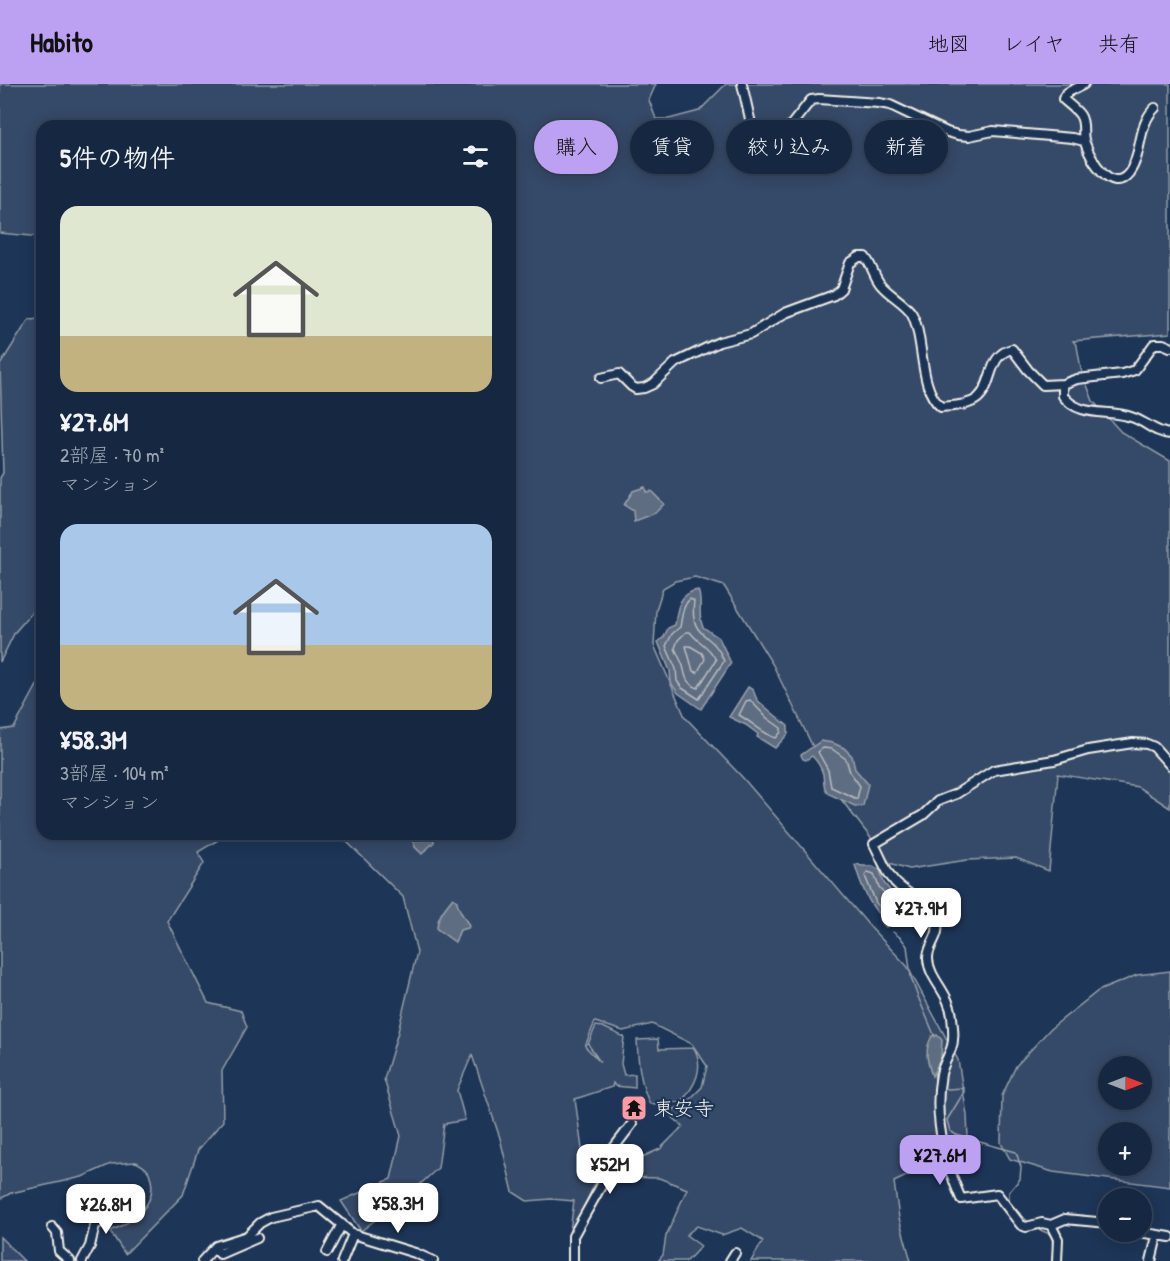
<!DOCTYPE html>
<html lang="ja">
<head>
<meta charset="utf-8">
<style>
  :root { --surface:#162841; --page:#23344c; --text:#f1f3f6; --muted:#9ea6b1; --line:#35445a; --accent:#bca0f2 }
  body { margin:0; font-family:"Patrick Hand","Klee One",sans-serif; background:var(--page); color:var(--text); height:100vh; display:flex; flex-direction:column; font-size:22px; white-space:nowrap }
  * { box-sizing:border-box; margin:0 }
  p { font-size:20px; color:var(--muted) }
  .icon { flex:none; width:33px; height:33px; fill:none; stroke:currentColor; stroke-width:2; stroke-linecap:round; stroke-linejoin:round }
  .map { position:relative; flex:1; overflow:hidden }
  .drawer { position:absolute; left:36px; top:36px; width:480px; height:720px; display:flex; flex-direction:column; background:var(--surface); border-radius:18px; box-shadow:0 3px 15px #0003,0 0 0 2px var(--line) }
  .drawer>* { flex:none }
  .top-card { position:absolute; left:534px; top:36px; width:546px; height:54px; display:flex; gap:12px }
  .needle { width:39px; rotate:90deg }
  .fabs { position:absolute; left:1098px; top:972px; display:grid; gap:12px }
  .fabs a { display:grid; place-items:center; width:54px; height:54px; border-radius:50%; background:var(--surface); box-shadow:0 3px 15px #0003,0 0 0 2px var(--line); font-size:30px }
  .price { position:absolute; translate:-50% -51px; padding:0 14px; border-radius:12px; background:#fff; color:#222; font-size:20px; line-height:39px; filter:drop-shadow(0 2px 3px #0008) }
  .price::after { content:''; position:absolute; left:50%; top:36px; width:18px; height:14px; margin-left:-9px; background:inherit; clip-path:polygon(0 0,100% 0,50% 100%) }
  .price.active { background:var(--accent); color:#111 }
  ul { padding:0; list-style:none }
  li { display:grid; align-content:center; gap:12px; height:318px; padding:0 24px }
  li span { display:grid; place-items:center; height:186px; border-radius:18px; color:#555 }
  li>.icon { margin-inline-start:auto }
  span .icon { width:108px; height:108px; fill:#fffc; stroke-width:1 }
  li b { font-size:26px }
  h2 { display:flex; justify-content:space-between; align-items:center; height:72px; padding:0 24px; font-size:26px }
  .chip { padding:0 21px; border-radius:27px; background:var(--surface); box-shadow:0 3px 15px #0003,0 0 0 2px var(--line); font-size:21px; line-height:54px }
  .chip.active { background:var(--accent); color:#111 }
  header { display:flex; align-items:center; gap:36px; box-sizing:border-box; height:84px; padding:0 30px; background:var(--accent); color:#111 }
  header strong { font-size:28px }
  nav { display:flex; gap:33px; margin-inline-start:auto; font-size:21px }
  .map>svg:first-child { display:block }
</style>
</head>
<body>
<header>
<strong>Habito</strong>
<nav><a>地図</a><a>レイヤ</a><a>共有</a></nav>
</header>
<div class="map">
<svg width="1170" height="1177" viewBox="0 0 1170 1177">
  <rect width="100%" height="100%" fill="#1d3557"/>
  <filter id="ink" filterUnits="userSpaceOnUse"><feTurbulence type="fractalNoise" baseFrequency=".0167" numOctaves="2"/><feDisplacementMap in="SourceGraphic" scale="12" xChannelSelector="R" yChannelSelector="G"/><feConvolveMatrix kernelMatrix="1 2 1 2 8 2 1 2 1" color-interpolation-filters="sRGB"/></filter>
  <g filter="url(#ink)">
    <path fill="#354a67" stroke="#949ea8" stroke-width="1.5" fill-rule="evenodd" d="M0,0H656L649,16L656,35H669L699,27L726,0H1170V249L1073,257L1077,262L1081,285L1093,317L1121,348L1170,377V724L1138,703L1058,690L1049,787L1016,774L967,776L909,785L890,779L834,706L773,581L724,502L695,493L675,497L663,504L656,526L654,561L685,633L743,694L872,845L907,882L958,976L967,1031L968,1054L957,1051L938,1077L894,1098L899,1134L911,1177H751L763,1157L742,1144L722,1151L697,1142L686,1151L701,1162L687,1177H658L663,1171L666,1152L687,1105L659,1094L624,1093L622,1082L660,1065L683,1042L667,1029L686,1019L702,1003L707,982L692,960L652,940L623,947L595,938L585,962L600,978L588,960L596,942L603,943L624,953L621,980L624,991L635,990V1004L615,1002L613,999L612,1003L575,1015L584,1079L599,1091L573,1145L571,1155L569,1154L574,1117L551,1115L527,1117L513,1108L500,1054L472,971L457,1006L465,1036L444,1040L438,1084L414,1106L361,1147L341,1117L391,1095L401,1052L384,995L398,948L417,868L403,813L346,757L304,750H510V42H42V153L0,149Z
      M42,234V523L36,524L15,548L0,578V394L3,389L0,281L29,235Z
      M42,592V750H228L198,768L204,779L167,837L208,919L241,927L247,943L222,987L223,1037L198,1066L183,1111L125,1170L110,1147C131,1139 157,1121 151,1096C150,1093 150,1089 148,1087C145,1083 140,1080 136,1078L111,1080L82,1093L11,1109L0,1115V646L14,644Z
      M1170,887V1103L1053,1088L1010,1075L1001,1059L1002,1012L1016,982L1050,945L1098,907L1137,891ZM1108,982H1142V1016H1108ZM1142,1048V1082H1108V1048Z
      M658,955L659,965L694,964C705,984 695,1002 681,1018L650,1020C640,1000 638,977 637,956Z
      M0,1153L24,1177H0Z"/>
    <path fill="#5e6d82" stroke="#9aa2ab" stroke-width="1.5" d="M645,403L646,408L651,407L664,420L655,429L634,437L633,427L624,421L633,407Z
      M698,506C703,518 697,531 703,543L719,554L731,579L701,625L678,609L671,599L670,587L658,558L664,553L668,544L675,541C677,524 679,509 698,506Z
      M748,603L753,606L757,616L788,642V650L775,664L757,653L758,650L746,641L729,633Z
      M821,657L833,659L844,664L852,672L855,685L868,700L863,722H855L829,710C823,704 824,698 823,690C821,683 817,677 812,672L806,676L803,675L801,671Z
      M411,750H433L434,758L422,770L415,763Z
      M857,780L862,782H873L880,786L884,799L905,825L886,843L880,837L882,834C868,819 861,801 855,781Z
      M453,814L457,817C458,827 465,833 469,842L468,844L460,846L455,858L437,845C437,832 446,823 453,814Z
      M937,951L942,956L941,974L932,992C927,977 924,966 932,952Z"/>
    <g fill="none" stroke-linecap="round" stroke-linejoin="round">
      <path stroke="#b8bcbf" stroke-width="1.5" d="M690,515L694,517C689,557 713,546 724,577L699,615L682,604L677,597L676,585L666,562L672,550L680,543C682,534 682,522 690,515Z
        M686,548H690C699,560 708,560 716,576L698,604C685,599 686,593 683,582C681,576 677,570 675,564L678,556Z
        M686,562H690L702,569L705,575L697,589L693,587Z
        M750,616L767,634L781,644V648L776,654C768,653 750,637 739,631L746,617Z
        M823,664L832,665L846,675L850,688L860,702L857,715L831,703L828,686L818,668Z
        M868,788L874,790L879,803L896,822L895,826L890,830H887L876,819L865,792Z"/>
      <path stroke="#9aa2ab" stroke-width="1.5" d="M893,848L901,854L907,862L911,893L916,908L935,953
        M934,988L935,997
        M942,1003L948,1005L964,1004V1008L947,1036L950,1047L958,1052L1016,1068L1021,1083L1020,1095L1009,1108V1118L1029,1139
        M1038,1145L1052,1151L1053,1166L1052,1177"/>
      <g stroke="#f4f1e8" stroke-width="12">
        <path id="minor" d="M742,0L755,57L757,61L763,66L780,55L811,16L819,15L879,19L890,21L947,48L958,51L969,52L993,47L1072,54L1084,57
          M1084,0C1078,5 1065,6 1063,15C1068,20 1076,25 1080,31C1086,40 1081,50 1085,59C1090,73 1111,112 1129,89C1143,70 1137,41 1155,24
          M601,294L619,290L631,302L636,305L644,304L653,300L675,279L719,258L751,250L785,229L834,211L841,205L850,179L859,173H865C872,181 874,193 881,201C889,211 907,220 912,230C925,254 918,304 941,323C951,322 969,322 978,314C994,300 987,271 1012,265L1028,286L1043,301L1063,300L1077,295L1122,290L1135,286L1154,260H1163L1170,263
          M1063,300V312C1080,334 1108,325 1131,333C1145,337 1155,349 1170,350
          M1108,1139L1065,1135L1051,1141L1042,1139L1026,1143L1021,1141L997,1110L961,1115C944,1076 933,1033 941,990C943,981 948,973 951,965C955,955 953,944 952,933C950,909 929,895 928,875C927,861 942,852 936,836C927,813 903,812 891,793C884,783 880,771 874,760L923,731L938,717L956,710L994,686L1054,676L1088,666L1133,659L1147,660L1154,663L1170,681
          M1051,1141L1058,1155L1057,1177
          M52,1143L57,1149L59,1167L70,1177
          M1139,1148L1170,1153
          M214,1164L220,1170L257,1154
          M327,1168L342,1140
          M82,1177L90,1162L95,1141L116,1130L127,1122
          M202,1177L216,1162L247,1152L260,1139L271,1133L319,1122L353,1150L415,1169L433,1177
          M342,1177L353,1150
          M573,1177V1152L605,1095L613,1065L632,1040
          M730,1177L735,1169
          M1151,1177L1157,1152"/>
      </g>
      <use href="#minor" stroke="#1d3557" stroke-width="8"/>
    </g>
  </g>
  <defs>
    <g id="temple-square" transform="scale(1.35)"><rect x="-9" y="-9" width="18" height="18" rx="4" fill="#ff9aa2" stroke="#1d3557"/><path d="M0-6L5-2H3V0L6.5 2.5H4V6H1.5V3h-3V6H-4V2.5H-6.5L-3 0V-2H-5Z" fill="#111"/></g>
  </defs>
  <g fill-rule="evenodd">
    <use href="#temple-square" x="634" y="1024"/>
  </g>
  <g text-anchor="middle" stroke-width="4.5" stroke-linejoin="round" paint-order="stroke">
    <g font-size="20" fill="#f4f1e8" stroke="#1d3557" text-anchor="start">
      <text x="654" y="1031">東安寺</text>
    </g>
  </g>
</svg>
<div class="fabs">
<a><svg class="needle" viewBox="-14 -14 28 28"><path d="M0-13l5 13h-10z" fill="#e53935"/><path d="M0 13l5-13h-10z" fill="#9ea6b1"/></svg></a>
<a>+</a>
<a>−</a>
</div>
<b class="price" style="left:921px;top:855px">¥27.9M</b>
<b class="price active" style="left:940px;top:1102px">¥27.6M</b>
<b class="price" style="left:610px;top:1111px">¥52M</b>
<b class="price" style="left:398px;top:1150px">¥58.3M</b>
<b class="price" style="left:106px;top:1151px">¥26.8M</b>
<div class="top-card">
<a class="chip active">購入</a>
<a class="chip">賃貸</a>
<a class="chip">絞り込み</a>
<a class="chip">新着</a>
</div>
<section class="drawer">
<h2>5件の物件<svg class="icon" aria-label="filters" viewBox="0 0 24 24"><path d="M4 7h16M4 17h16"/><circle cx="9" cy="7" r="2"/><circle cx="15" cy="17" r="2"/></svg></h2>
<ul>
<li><span style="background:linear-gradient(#dfe7d0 70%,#c2b280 0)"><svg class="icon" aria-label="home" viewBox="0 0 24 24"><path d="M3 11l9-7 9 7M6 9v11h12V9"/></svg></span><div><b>¥27.6M</b><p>2部屋 · 70 m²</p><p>マンション</p></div></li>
<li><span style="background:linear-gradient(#a9c7e8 65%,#c2b280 0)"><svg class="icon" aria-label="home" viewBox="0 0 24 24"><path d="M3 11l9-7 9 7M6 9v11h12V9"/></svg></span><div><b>¥58.3M</b><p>3部屋 · 104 m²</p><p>マンション</p></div></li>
</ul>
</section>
</div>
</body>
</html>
